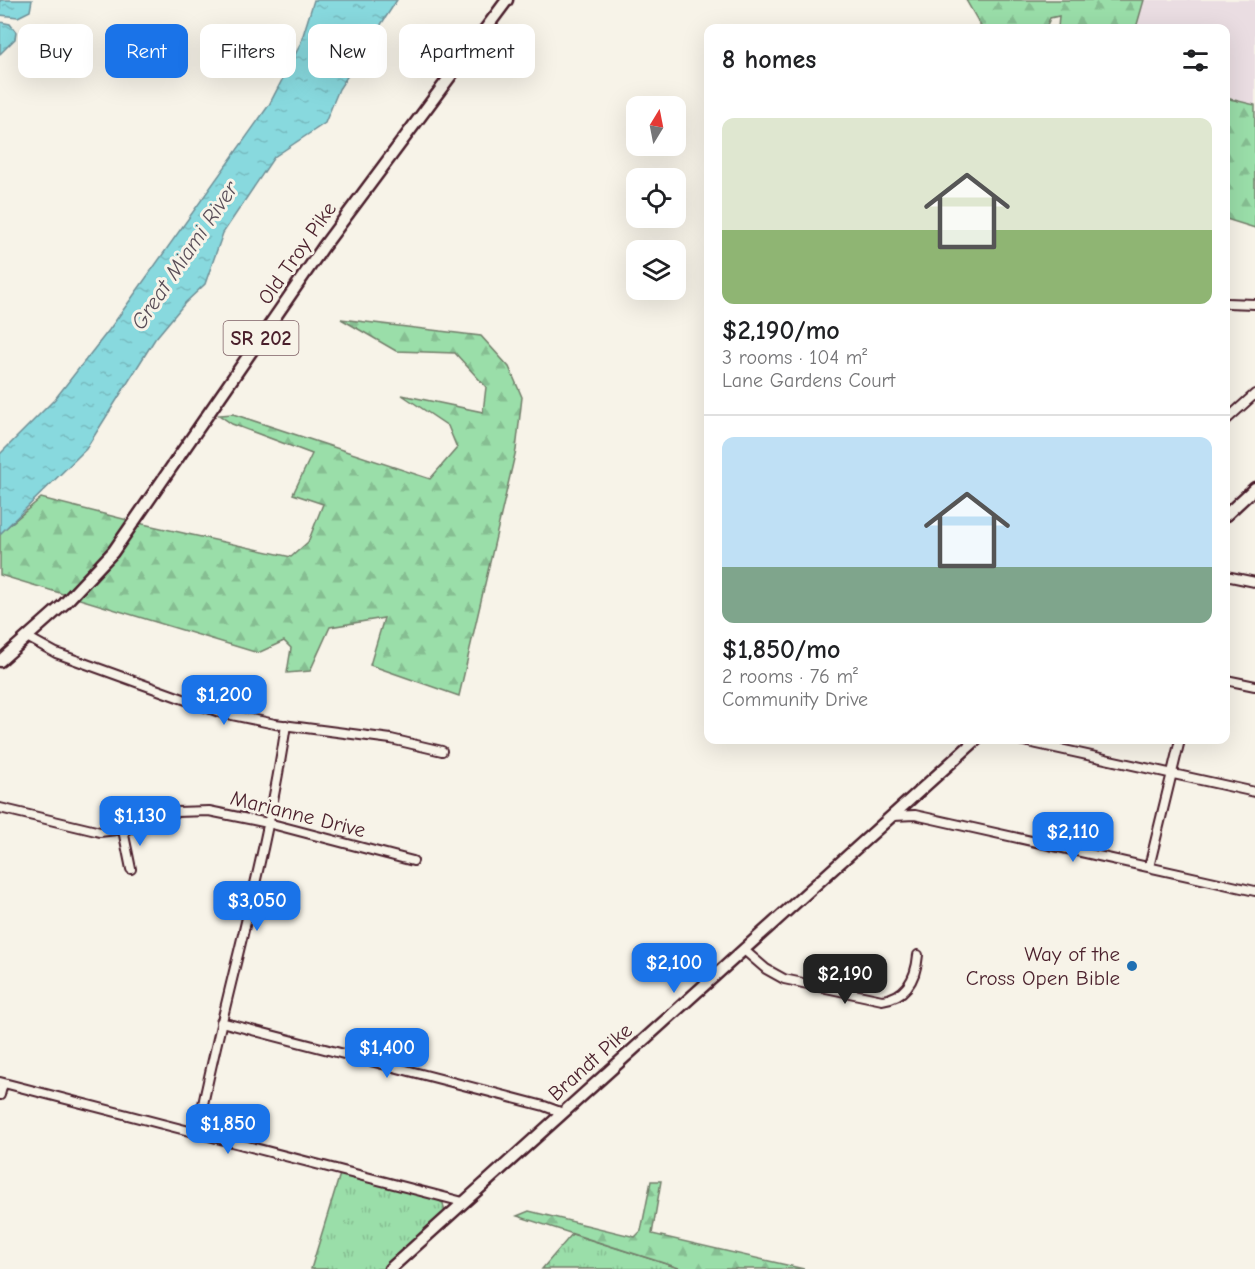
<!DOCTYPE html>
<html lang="en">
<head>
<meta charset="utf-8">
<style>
  :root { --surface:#fff; --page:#f2f2f2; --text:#202124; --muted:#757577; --line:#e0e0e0; --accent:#1a73e8 }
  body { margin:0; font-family:"Comic Neue",sans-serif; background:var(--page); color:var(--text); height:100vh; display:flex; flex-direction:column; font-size:22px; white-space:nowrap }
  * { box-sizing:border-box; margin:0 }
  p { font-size:20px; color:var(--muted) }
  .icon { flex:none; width:33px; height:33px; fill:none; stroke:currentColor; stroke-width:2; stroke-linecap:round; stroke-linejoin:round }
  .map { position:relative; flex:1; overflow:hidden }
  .panel { position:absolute; left:704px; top:24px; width:526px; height:720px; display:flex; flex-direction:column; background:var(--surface); border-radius:12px; box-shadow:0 6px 24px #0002 }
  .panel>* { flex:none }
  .hud { position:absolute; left:18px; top:24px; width:570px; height:54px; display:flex; gap:12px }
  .needle { width:39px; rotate:10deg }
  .controls { position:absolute; left:626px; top:96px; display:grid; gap:12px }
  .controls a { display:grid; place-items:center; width:60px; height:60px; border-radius:12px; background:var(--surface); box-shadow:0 6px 24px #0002; font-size:30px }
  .price { position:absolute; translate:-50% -51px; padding:0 14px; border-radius:12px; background:var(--accent); color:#fff; font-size:20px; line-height:39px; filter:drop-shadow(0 2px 3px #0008) }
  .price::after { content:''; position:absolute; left:50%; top:36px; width:18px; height:14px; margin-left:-9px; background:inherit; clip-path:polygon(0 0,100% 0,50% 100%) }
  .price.current { background:#222; color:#fff }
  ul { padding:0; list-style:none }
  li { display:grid; align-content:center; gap:12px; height:318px; padding:0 18px }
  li+li { border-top:2px solid var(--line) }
  li span { display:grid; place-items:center; height:186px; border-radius:12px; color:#555 }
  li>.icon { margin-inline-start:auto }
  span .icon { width:108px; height:108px; fill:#fffc; stroke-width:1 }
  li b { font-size:26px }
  h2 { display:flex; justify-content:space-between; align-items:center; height:72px; padding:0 18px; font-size:26px }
  .pill { padding:0 21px; border-radius:12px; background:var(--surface); box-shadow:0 6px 24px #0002; font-size:21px; line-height:54px }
  .pill.current { background:var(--accent); color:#fff }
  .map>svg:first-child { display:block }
</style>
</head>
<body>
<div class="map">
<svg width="1255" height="1269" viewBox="0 0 1255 1269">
  <defs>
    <pattern id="grass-tufts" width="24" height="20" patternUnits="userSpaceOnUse" patternTransform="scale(1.5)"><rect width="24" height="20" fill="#9adea9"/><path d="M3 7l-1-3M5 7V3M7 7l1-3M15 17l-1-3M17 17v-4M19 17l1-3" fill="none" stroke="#86be92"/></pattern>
    <pattern id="forest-firs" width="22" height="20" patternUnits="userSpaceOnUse" patternTransform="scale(1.5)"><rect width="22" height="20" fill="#9adea9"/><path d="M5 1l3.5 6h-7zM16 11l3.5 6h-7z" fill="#86be92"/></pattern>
    <pattern id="water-ripples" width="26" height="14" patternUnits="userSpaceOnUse" patternTransform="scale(1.5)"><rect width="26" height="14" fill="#88d9de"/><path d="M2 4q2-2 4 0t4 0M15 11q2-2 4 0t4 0" fill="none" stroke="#77babf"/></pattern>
  </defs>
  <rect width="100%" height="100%" fill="#f7f3e8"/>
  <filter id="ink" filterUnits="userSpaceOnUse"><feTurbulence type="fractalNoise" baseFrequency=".0167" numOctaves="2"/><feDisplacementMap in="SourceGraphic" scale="12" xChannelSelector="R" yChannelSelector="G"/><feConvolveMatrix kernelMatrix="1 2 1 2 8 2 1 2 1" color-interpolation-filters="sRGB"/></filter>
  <g filter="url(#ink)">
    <path fill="#eadde2" d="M1113,0H1255V107L1226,100V28H1106Z"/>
    <path fill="url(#grass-tufts)" stroke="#727e6a" stroke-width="1.5" d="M340,1174L431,1197L443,1203L445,1214L384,1269H311Z
      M572,1234L682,1269H542Z"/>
    <path fill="url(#forest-firs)" stroke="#727e6a" stroke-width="1.5" d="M966,0H1144L1136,28H1058L1059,16L1050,18L1046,28H982Z
      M1226,98L1255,105V228L1226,219Z
      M341,319L481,336L509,367L522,397L516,450L459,696L370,665L384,618L330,627L310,671L287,673L291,648L284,641L258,653L0,575V533L41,498L143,524L291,557L308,542L323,504L293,494L312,454L232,424L219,415L233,414L430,479L457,448L448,426L402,395L483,412L486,387L455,353L396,351Z
      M651,1181H661L652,1234L804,1269H682L517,1216L529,1211L635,1237L641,1231Z"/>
    <path fill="url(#water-ripples)" stroke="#6f8f96" stroke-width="1.5" d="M0,0H32L30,11L18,17L0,15Z
      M314,0H397L339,89L325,123L274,157L223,233L205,284L185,303L155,339L86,449L0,534V454L55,399L109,330L269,105L300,45Z
      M0,22L10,24L16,32L15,39L0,54Z"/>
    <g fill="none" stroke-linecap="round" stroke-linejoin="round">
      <g stroke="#4a1f2b" stroke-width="12">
        <path id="minor" d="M1226,303L1255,304
          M1226,420L1255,394
          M1226,576L1255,582
          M27,637L56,653L222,713L275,724L391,739L442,751
          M1226,680L1255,686
          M1019,740L1255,792
          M0,808L100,832L132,828L176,812L209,811L268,823L413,861
          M893,816L915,815L1255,891
          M123,830L131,869
          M1149,867L1180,740
          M744,950L766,969L784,979L882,1000C907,997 916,978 918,955
          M221,1022L544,1106L563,1113
          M0,1082L463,1202
          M0,1095L3,1083
          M197,1133C224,997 266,863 286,725"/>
      </g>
      <g stroke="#4a1f2b" stroke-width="15">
        <path id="major" d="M1226,515L1255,488
          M0,661L64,604L113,552L324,246L507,0
          M390,1269L976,740"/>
      </g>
      <use href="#minor" stroke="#f7f3e8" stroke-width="8"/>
      <use href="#major" stroke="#f7f3e8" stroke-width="10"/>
    </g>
  </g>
  <circle fill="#1f6fb2" stroke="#f7f3e8" stroke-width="2" cx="1132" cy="966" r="6"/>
  <g text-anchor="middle" stroke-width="6" stroke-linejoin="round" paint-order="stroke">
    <rect fill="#f7f3e8" stroke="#7e5f64" stroke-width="1.5" x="223.5" y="321" width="75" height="34" rx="4.5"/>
    <g font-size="20" font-weight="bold" fill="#4a1f2b">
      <text x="261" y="345">SR 202</text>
    </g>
    <g font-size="21" fill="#4a1f2b" stroke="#f7f3e8">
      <text transform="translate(297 253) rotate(-55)" y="7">Old Troy Pike</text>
      <text transform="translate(298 814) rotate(14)" y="7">Marianne Drive</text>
      <text transform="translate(590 1062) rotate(-42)" y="7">Brandt Pike</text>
    </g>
    <g font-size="21" fill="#4a1f2b" stroke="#f7f3e8" text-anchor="end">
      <text x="1120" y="961">Way of the<tspan x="1120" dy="24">Cross Open Bible</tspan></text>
    </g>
    <g font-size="22" font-style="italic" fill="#5a4e58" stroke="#f7f3e8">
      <text transform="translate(184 255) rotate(-56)" y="8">Great Miami River</text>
    </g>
  </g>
</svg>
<div class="controls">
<a><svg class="needle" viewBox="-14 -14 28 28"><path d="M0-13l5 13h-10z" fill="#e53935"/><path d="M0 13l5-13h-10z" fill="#757577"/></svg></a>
<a><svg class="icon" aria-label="locate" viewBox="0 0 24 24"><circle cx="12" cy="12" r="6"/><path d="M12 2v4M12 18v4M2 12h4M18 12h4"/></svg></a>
<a><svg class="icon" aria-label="layers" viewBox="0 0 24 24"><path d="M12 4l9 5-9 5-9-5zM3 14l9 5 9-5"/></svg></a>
</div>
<b class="price" style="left:224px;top:726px">$1,200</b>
<b class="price" style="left:140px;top:847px">$1,130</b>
<b class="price" style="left:1073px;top:863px">$2,110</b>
<b class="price" style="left:257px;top:932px">$3,050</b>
<b class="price" style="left:674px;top:994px">$2,100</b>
<b class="price current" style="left:845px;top:1005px">$2,190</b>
<b class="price" style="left:387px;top:1079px">$1,400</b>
<b class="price" style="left:228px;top:1155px">$1,850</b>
<div class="hud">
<a class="pill">Buy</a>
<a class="pill current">Rent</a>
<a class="pill">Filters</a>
<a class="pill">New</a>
<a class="pill">Apartment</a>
</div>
<section class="panel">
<h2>8 homes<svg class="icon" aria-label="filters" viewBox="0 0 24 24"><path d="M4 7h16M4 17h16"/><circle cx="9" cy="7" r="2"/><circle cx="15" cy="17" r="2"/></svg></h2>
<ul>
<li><span style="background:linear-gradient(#dfe7d0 60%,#8fb573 0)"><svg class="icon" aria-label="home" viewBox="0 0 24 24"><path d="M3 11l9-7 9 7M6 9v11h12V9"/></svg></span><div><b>$2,190/mo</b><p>3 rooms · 104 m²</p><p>Lane Gardens Court</p></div></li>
<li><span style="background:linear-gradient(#bfe0f5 70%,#7fa58c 0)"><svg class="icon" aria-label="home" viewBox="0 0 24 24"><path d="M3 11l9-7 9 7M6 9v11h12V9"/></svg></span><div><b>$1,850/mo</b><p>2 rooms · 76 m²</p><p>Community Drive</p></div></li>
</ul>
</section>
</div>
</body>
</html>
